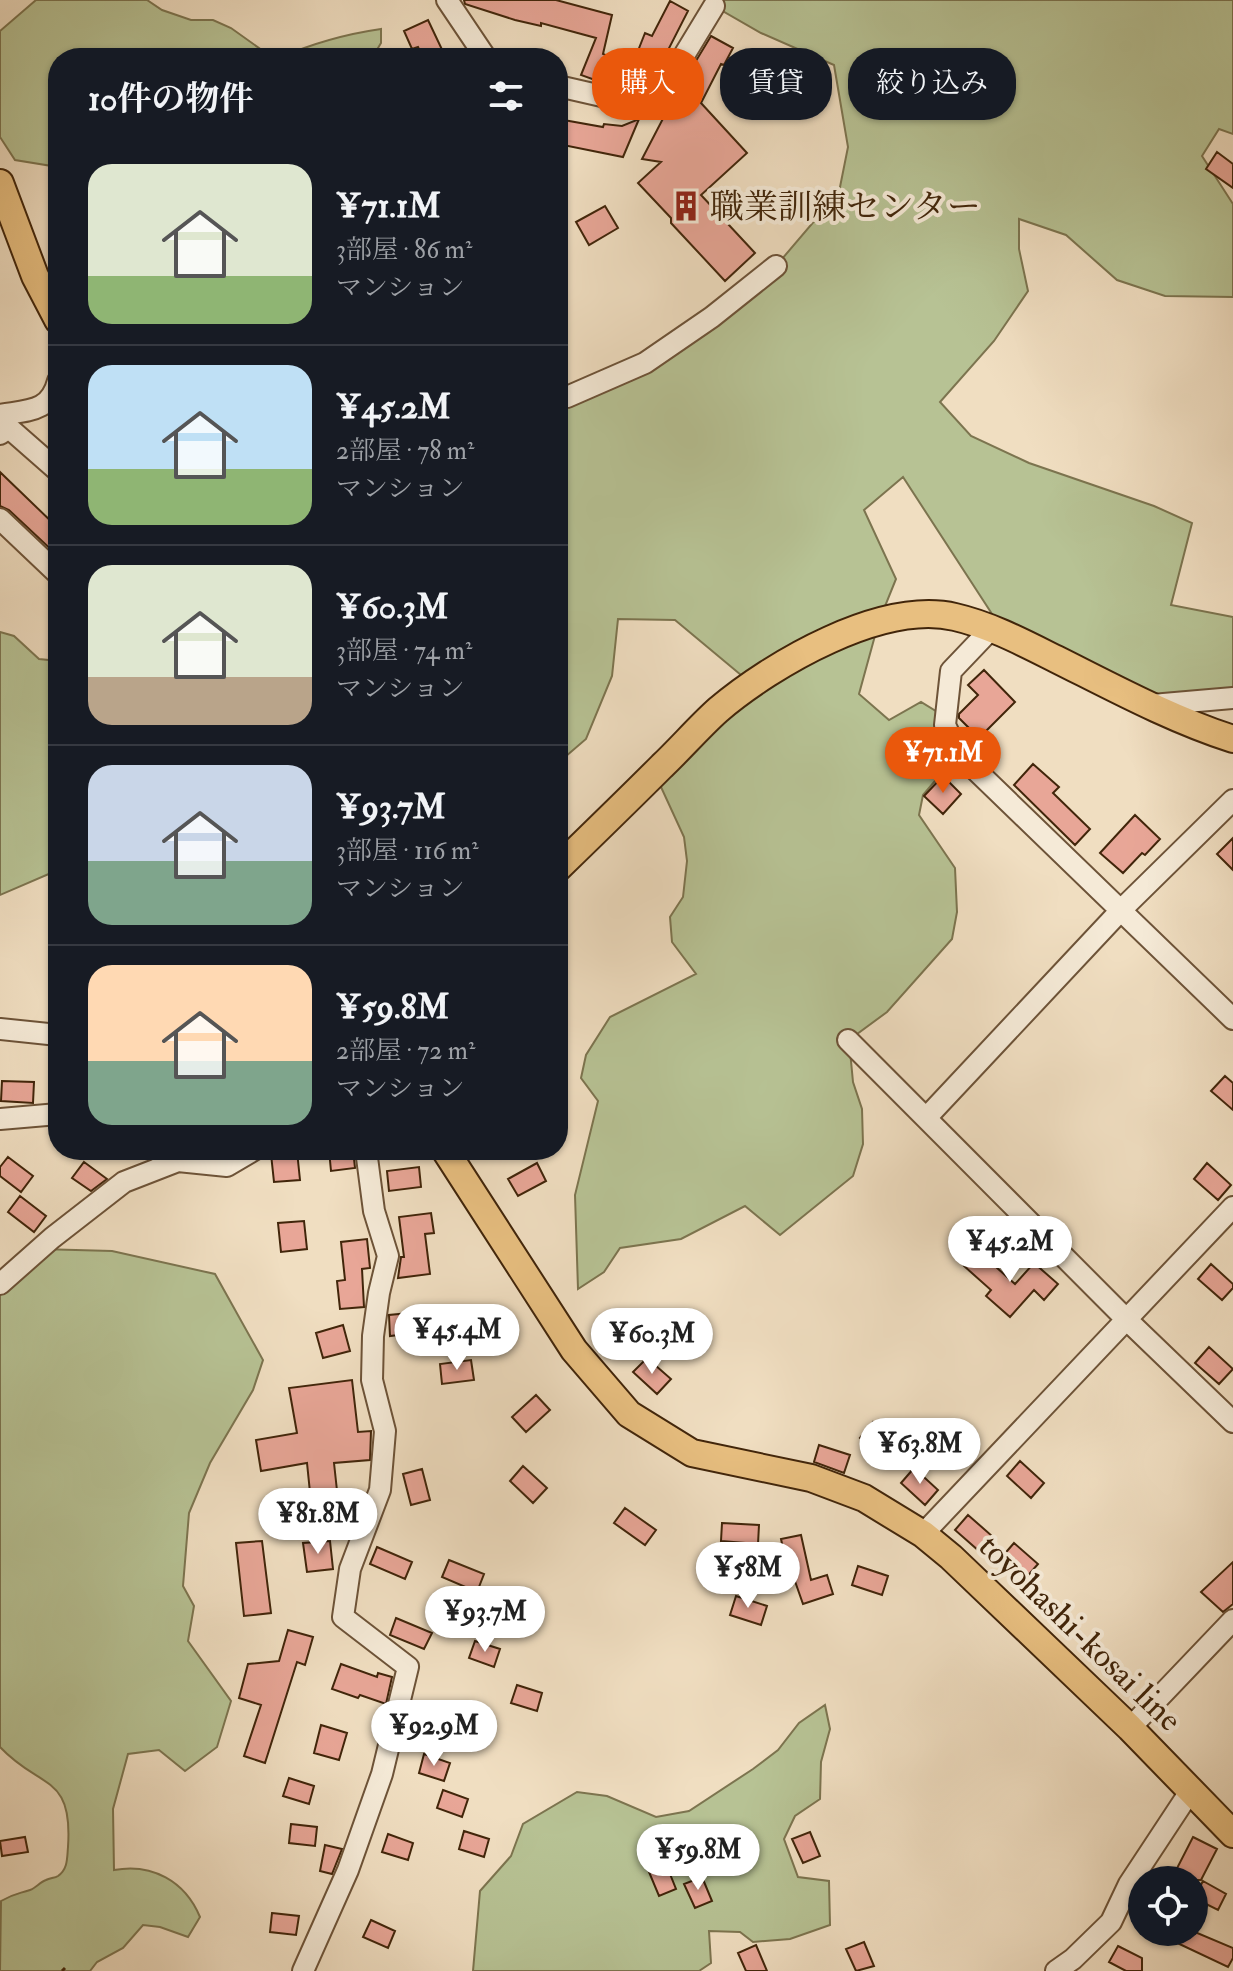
<!DOCTYPE html>
<html lang="ja">
<head>
<meta charset="utf-8">
<style>
  :root { --surface:#171b24; --page:#20242c; --text:#f1f3f6; --muted:#9ea1a6; --line:#363941; --accent:#ea580c }
  body { margin:0; font-family:"IM FELL Double Pica","Noto Serif JP",serif; background:var(--page); color:var(--text); height:100vh; display:flex; flex-direction:column; font-size:30px; white-space:nowrap }
  * { box-sizing:border-box; margin:0 }
  p { font-size:26px; color:var(--muted) }
  .icon { flex:none; width:44px; height:44px; fill:none; stroke:currentColor; stroke-width:2; stroke-linecap:round; stroke-linejoin:round }
  .map { position:relative; flex:1; overflow:hidden }
  .side { position:absolute; left:48px; top:48px; width:520px; height:1112px; display:flex; flex-direction:column; background:var(--surface); border-radius:32px; box-shadow:0 2px 6px #0004 }
  .side>* { flex:none }
  .top-card { position:absolute; left:592px; top:48px; width:520px; height:72px; display:flex; gap:16px }
  .fabs { position:absolute; left:1128px; top:1866px; display:grid; gap:16px }
  .fabs a { display:grid; place-items:center; width:80px; height:80px; border-radius:50%; background:var(--surface); box-shadow:0 2px 6px #0004; font-size:40px }
  .price { position:absolute; translate:-50% -68px; padding:0 18px; border-radius:28px; background:#fff; color:#222; font-size:26px; line-height:52px; filter:drop-shadow(0 2px 4px #0008) }
  .price::after { content:''; position:absolute; left:50%; top:48px; width:24px; height:18px; margin-left:-12px; background:inherit; clip-path:polygon(0 0,100% 0,50% 100%) }
  .price.on { background:var(--accent); color:#fff }
  ul { padding:0; list-style:none }
  li { display:flex; align-items:center; gap:24px; height:200px; padding:0 40px }
  li+li { border-top:2px solid var(--line) }
  li span { display:grid; place-items:center; flex:none; width:224px; height:160px; border-radius:24px; color:#555 }
  li>.icon { margin-inline-start:auto }
  span .icon { width:96px; height:96px; fill:#fffc; stroke-width:1 }
  li b { font-size:34px }
  h2 { display:flex; justify-content:space-between; align-items:center; height:96px; padding:0 40px; font-size:34px }
  .chip { padding:0 28px; border-radius:32px; background:var(--surface); box-shadow:0 2px 6px #0004; font-size:28px; line-height:72px }
  .chip.on { background:var(--accent); color:#fff }
  .map>svg:first-child { display:block }
</style>
</head>
<body>
<div class="map">
<svg width="1233" height="1971" viewBox="0 0 1233 1971">
  <rect width="100%" height="100%" fill="#f0dec1"/>
  <filter id="stains"><feTurbulence type="fractalNoise" baseFrequency=".0025" numOctaves="4"/><feColorMatrix values="0 0 0 0 .2 0 0 0 0 .09 0 0 0 0 .02 0 0 0 .5 -.17"/></filter>
  <radialGradient id="worn" r=".72"><stop offset=".6" stop-color="#630" stop-opacity="0"/><stop offset="1" stop-color="#630" stop-opacity=".3"/></radialGradient>
  <path fill="#b7c294" stroke="#7c744f" stroke-width="2" d="M36,0H147L162,10L191,20H213L231,28L273,58H58V167L15,160L0,137V31Z
    M711,0H1233V134L1219,129L1202,156L1233,204V297L1165,296L1117,280L1066,235L1019,219V249L1028,291L994,341L940,402L971,436L1029,463L1154,506L1192,523L1171,605L1233,617V698L1148,706L1007,637L903,477L864,510L896,579L879,621L859,694L889,720L921,702L952,721L946,768L923,795L919,815L955,868L957,912L952,939L887,1012L849,1040L853,1082L862,1109L863,1144L853,1176L780,1235L745,1206L681,1239L620,1248L604,1272L578,1289L575,1195L598,1101L581,1078L586,1055L610,1017L696,974L672,942L670,917L683,897L687,861L684,837L655,774L753,685L675,620L618,619L612,676L586,739L558,763V404L567,397L611,379L776,266L839,192L848,147L834,65L761,33L714,6Z
    M381,29V43L372,58H279C311,44 346,34 381,29Z
    M0,632L14,636L39,659L58,661V870L0,895Z
    M39,1249L112,1251L215,1274L263,1360L253,1390L210,1463L189,1513L183,1586L194,1606L188,1641L231,1701L217,1747L185,1771L159,1750L128,1754L113,1809L114,1870C152,1863 185,1881 200,1917L188,1937L160,1927L143,1925L123,1948L97,1962L90,1971H0L1,1901C15,1893 18,1894 30,1890C36,1888 40,1882 46,1880C50,1878 55,1878 58,1876C68,1869 67,1858 68,1847C73,1773 40,1790 0,1747V1273Z
    M825,1705L830,1729L821,1762L820,1799L795,1816L784,1839L798,1877L829,1881L830,1925L790,1939L753,1942L740,1932L709,1931L711,1963L699,1971H473L480,1891L511,1856L523,1824L577,1792L607,1796L656,1817L689,1811L753,1769L778,1750L799,1723Z"/>
  <path fill="#e8a697" stroke="#41250a" stroke-width="2" d="M464,0H556L612,15L603,54L632,66L645,33L652,36L670,1L688,11L662,62L654,58L644,83L631,87L608,78L606,84L581,75L596,38L541,23V26L515,20L465,4Z
    M428,20L446,58H423L418,47L412,49L404,31Z
    M711,36L733,48L724,65L721,64L701,103L747,153L701,195L755,253L725,281L671,223V218L638,183L661,162L642,159L669,107L674,105L669,103L692,82L685,79Z
    M558,119L603,127L604,124L622,126L639,119L623,157L558,144Z
    M1217,152L1233,164V188L1206,169Z
    M605,206L618,228L589,245L576,222Z
    M0,472L58,528V556L9,510L0,506Z
    M984,670L1015,702L979,738L959,718V714L978,695L968,685Z
    M1033,764L1059,787L1053,793L1090,829L1075,845L1014,785Z
    M943,776L961,794L943,814L924,796Z
    M1135,815L1160,839L1145,855L1142,853L1123,873L1100,853Z
    M1233,838V870L1217,854Z
    M1225,1076L1233,1083V1110L1211,1091Z
    M2,1081L34,1082L33,1103L1,1101Z
    M329,1150H353L355,1168L331,1171Z
    M297,1151L300,1180L274,1182L271,1154Z
    M8,1157L33,1176L21,1192L0,1176V1167Z
    M84,1162L107,1179L91,1191L72,1178Z
    M537,1163L546,1181L518,1196L508,1179Z
    M1207,1163L1231,1185L1218,1200L1194,1179Z
    M419,1167L421,1187L389,1191L387,1171Z
    M20,1196L46,1216L34,1232L8,1212Z
    M431,1213L434,1233L425,1234L430,1274L398,1278L401,1257H404L399,1217Z
    M304,1221L307,1249L281,1252L278,1223Z
    M367,1239L370,1268L362,1269L364,1307L340,1309L337,1281L345,1280L341,1242Z
    M977,1250L1015,1284L1034,1263L1058,1284L1044,1300L1034,1290L1010,1317L986,1296L991,1290L964,1266Z
    M1211,1264L1233,1284V1288L1222,1300L1198,1279Z
    M420,1312L422,1332L390,1336L389,1315Z
    M343,1325L350,1351L323,1358L316,1333Z
    M1209,1347L1233,1369L1219,1384L1195,1363Z
    M647,1358L671,1379L657,1394L633,1372Z
    M471,1360L474,1380L442,1384L440,1364Z
    M352,1380L358,1432L371,1431L370,1460L334,1463L339,1509L312,1512L307,1463L261,1471L256,1440L297,1433L289,1388Z
    M536,1395L550,1410L526,1432L512,1417Z
    M873,1422L897,1444L884,1459L860,1438Z
    M819,1445L850,1455L844,1473L814,1462Z
    M1020,1461L1044,1483L1031,1498L1007,1476Z
    M523,1466L547,1488L533,1503L510,1481Z
    M914,1468L938,1490L925,1505L901,1483Z
    M422,1469L430,1500L411,1505L403,1474Z
    M625,1508L656,1530L645,1545L614,1523Z
    M968,1515L992,1536L979,1551L955,1530Z
    M722,1523L759,1525L758,1544L721,1541Z
    M801,1535L811,1580L827,1575L833,1594L803,1604L791,1570H788L781,1539Z
    M262,1541L271,1613L244,1616L236,1543Z
    M330,1541L333,1569L307,1572L303,1543Z
    M1014,1543L1038,1564L1025,1579L1001,1558Z
    M377,1547L412,1562L405,1579L370,1564Z
    M449,1560L484,1574L477,1592L442,1577Z
    M1233,1562V1604L1223,1612L1201,1592Z
    M858,1566L888,1576L882,1595L852,1585Z
    M736,1596L767,1606L761,1625L730,1615Z
    M396,1618L432,1633L424,1649L390,1635Z
    M288,1630L313,1637L305,1665L297,1662L265,1763L244,1756L261,1705L239,1698L248,1664L279,1661Z
    M475,1641L500,1649L494,1667L469,1658Z
    M341,1664L377,1677L378,1673L392,1677L386,1704L360,1695L358,1698L332,1689Z
    M517,1685L542,1693L537,1711L511,1703Z
    M321,1725L347,1733L339,1760L314,1753Z
    M424,1754L450,1763L444,1781L419,1773Z
    M289,1778L314,1786L309,1804L283,1796Z
    M443,1790L468,1799L462,1817L437,1808Z
    M291,1824L317,1827L315,1846L289,1843Z
    M464,1831L489,1839L484,1857L459,1849Z
    M810,1832L820,1856L803,1863L792,1839Z
    M388,1834L413,1843L408,1860L382,1852Z
    M25,1837L28,1852L2,1856L0,1841Z
    M1193,1837L1217,1849L1201,1880H1171Z
    M325,1845L342,1849L332,1874L320,1871Z
    M666,1864L676,1889L659,1896L649,1872Z
    M702,1877L712,1901L695,1908L684,1884Z
    M1203,1881L1226,1894L1218,1910L1194,1898Z
    M272,1913L299,1916L296,1935L270,1932Z
    M371,1920L395,1931L388,1948L363,1937Z
    M1154,1932H1195L1233,1948V1958L1228,1967Z
    M864,1942L874,1966L856,1971L846,1949Z
    M756,1945L767,1971H746L738,1953Z
    M1118,1946L1142,1958V1971H1126L1109,1962Z"/>
  <g fill="none" stroke-linecap="round" stroke-linejoin="round">
    <g stroke="#6d5338" stroke-width="24">
      <path id="minor" d="M447,0L486,58
        M558,86L628,102L663,90L714,6
        M558,393L567,397L645,363L712,317L776,266
        M0,415C29,410 50,412 58,381
        M0,434L9,428L58,471
        M0,519L58,574
        M991,629L951,671L945,725L958,753L1233,1019
        M1152,705L1233,698
        M0,1029L58,1035
        M848,1040L1126,1319L1233,1422
        M927,1117L1122,909L1233,800
        M0,1119L58,1114
        M154,1150L178,1161L227,1166L254,1150
        M0,1284L52,1238L124,1182L178,1161
        M923,1534L1233,1207
        M1130,1728L1233,1620
        M303,1971L348,1870L382,1774L408,1667L343,1617L350,1569L380,1490L385,1431L372,1380L373,1336L379,1293L388,1256L374,1211L366,1150
        M1056,1971L1073,1959L1111,1922L1129,1884L1191,1790"/>
    </g>
    <g stroke="#41250a" stroke-width="30">
      <path id="major" d="M0,183L35,276L58,320
        M558,868C593,834 628,800 662,766C681,748 699,727 718,710C772,664 882,600 955,617C990,625 1024,643 1056,659C1114,688 1171,719 1233,739
        M445,1150L574,1350L629,1414L692,1453L811,1478L864,1498L923,1534L951,1557L1130,1728L1233,1834"/>
    </g>
    <path stroke="#41250a" stroke-width="3" stroke-dasharray="6 4" stroke-linecap="butt" d="M62,1971L65,1968"/>
    <use href="#minor" stroke="#f5ead7" stroke-width="20"/>
    <use href="#major" stroke="#e8bf80" stroke-width="26"/>
  </g>
  <defs>
    <g id="building-bare" transform="scale(2.4)"><path d="M-4-6H4V6H1V3H-1V6H-4ZM-2.5-4.3h1.7v1.8h-1.7ZM.8-4.3h1.7v1.8H.8ZM-2.5-1h1.7V.8h-1.7ZM.8-1h1.7V.8H.8Z" fill="#8f2418" stroke="#f5ead7" stroke-width="2.5" paint-order="stroke"/></g>
  </defs>
  <g fill-rule="evenodd">
    <use href="#building-bare" x="686" y="206"/>
  </g>
  <g text-anchor="middle" stroke-width="8" stroke-linejoin="round" paint-order="stroke">
    <g font-size="34" fill="#41250a" stroke="#f5ead7" text-anchor="start">
      <text x="710" y="218">職業訓練センター</text>
    </g>
    <g font-size="34" fill="#41250a" stroke="#f5ead7">
      <text transform="translate(1081 1632) rotate(44)" y="12">toyohashi-kosai line</text>
    </g>
  </g>
  <rect width="100%" height="100%" filter="url(#stains)"/>
  <rect width="100%" height="100%" fill="url(#worn)"/>
</svg>
<div class="fabs">
<a><svg class="icon" aria-label="locate" viewBox="0 0 24 24"><circle cx="12" cy="12" r="6"/><path d="M12 2v4M12 18v4M2 12h4M18 12h4"/></svg></a>
</div>
<b class="price on" style="left:943px;top:795px">¥71.1M</b>
<b class="price" style="left:1010px;top:1284px">¥45.2M</b>
<b class="price" style="left:457px;top:1372px">¥45.4M</b>
<b class="price" style="left:652px;top:1376px">¥60.3M</b>
<b class="price" style="left:920px;top:1486px">¥63.8M</b>
<b class="price" style="left:318px;top:1556px">¥81.8M</b>
<b class="price" style="left:748px;top:1610px">¥58M</b>
<b class="price" style="left:485px;top:1654px">¥93.7M</b>
<b class="price" style="left:434px;top:1768px">¥92.9M</b>
<b class="price" style="left:698px;top:1892px">¥59.8M</b>
<div class="top-card">
<a class="chip on">購入</a>
<a class="chip">賃貸</a>
<a class="chip">絞り込み</a>
</div>
<section class="side">
<h2>10件の物件<svg class="icon" aria-label="filters" viewBox="0 0 24 24"><path d="M4 7h16M4 17h16"/><circle cx="9" cy="7" r="2"/><circle cx="15" cy="17" r="2"/></svg></h2>
<ul>
<li><span style="background:linear-gradient(#dfe7d0 70%,#8fb573 0)"><svg class="icon" aria-label="home" viewBox="0 0 24 24"><path d="M3 11l9-7 9 7M6 9v11h12V9"/></svg></span><div><b>¥71.1M</b><p>3部屋 · 86 m²</p><p>マンション</p></div></li>
<li><span style="background:linear-gradient(#bfe0f5 65%,#8fb573 0)"><svg class="icon" aria-label="home" viewBox="0 0 24 24"><path d="M3 11l9-7 9 7M6 9v11h12V9"/></svg></span><div><b>¥45.2M</b><p>2部屋 · 78 m²</p><p>マンション</p></div></li>
<li><span style="background:linear-gradient(#dfe7d0 70%,#b9a48a 0)"><svg class="icon" aria-label="home" viewBox="0 0 24 24"><path d="M3 11l9-7 9 7M6 9v11h12V9"/></svg></span><div><b>¥60.3M</b><p>3部屋 · 74 m²</p><p>マンション</p></div></li>
<li><span style="background:linear-gradient(#c9d6e8 60%,#7fa58c 0)"><svg class="icon" aria-label="home" viewBox="0 0 24 24"><path d="M3 11l9-7 9 7M6 9v11h12V9"/></svg></span><div><b>¥93.7M</b><p>3部屋 · 116 m²</p><p>マンション</p></div></li>
<li><span style="background:linear-gradient(#ffd9b3 60%,#7fa58c 0)"><svg class="icon" aria-label="home" viewBox="0 0 24 24"><path d="M3 11l9-7 9 7M6 9v11h12V9"/></svg></span><div><b>¥59.8M</b><p>2部屋 · 72 m²</p><p>マンション</p></div></li>
</ul>
</section>
</div>
</body>
</html>
